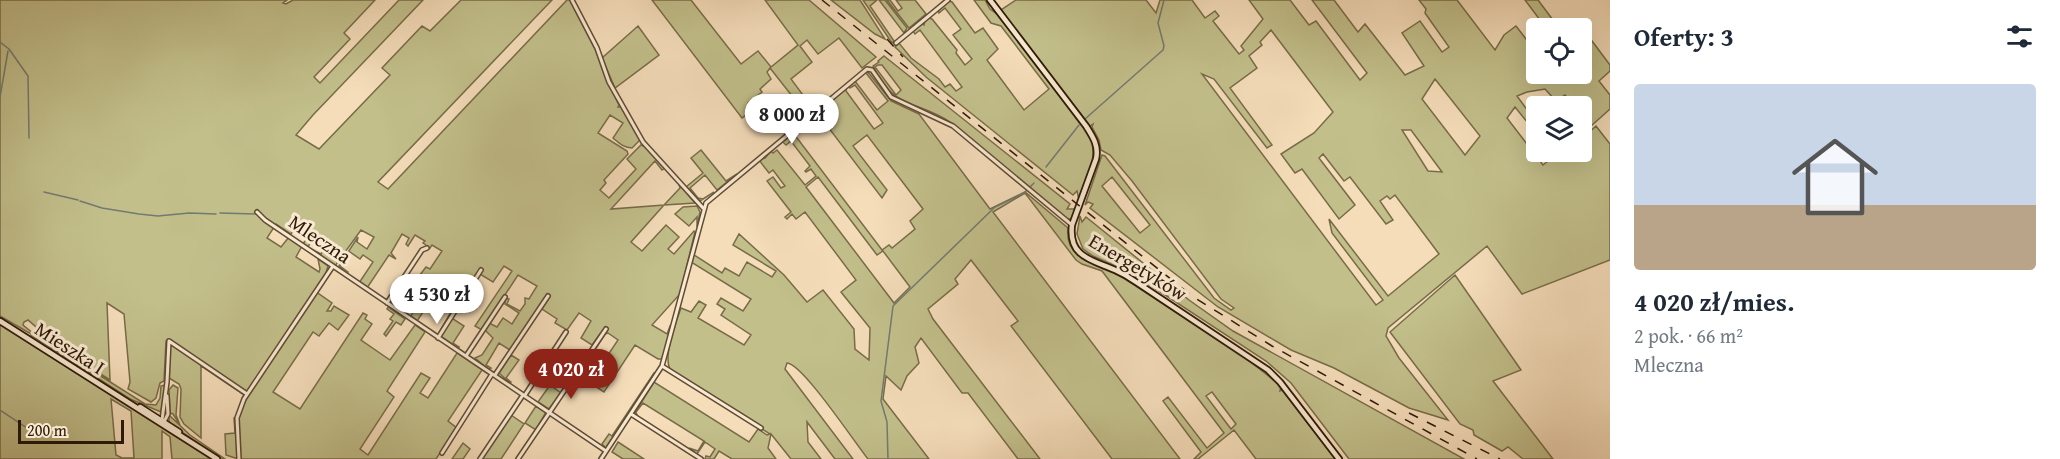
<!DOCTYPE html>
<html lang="pl">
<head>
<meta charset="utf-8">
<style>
  :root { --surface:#fff; --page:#f2f2f3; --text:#1f2937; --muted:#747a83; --accent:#8f2418 }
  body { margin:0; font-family:"Gentium Book Plus",serif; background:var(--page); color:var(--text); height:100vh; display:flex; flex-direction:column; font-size:22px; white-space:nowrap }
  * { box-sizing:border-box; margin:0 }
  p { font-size:20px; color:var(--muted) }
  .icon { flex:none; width:33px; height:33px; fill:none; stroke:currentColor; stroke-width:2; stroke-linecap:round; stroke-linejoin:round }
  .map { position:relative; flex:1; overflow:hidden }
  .sheet { display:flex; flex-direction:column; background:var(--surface); width:450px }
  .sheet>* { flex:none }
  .tools { position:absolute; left:1526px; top:18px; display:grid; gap:12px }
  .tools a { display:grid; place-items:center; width:66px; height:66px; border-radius:6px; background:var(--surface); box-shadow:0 6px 24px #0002; font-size:30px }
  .scale { position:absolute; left:18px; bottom:15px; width:106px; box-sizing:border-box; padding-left:6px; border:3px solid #2e1a06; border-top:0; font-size:16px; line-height:21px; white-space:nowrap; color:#2e1a06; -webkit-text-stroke:4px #f8e9d2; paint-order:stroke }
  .price { position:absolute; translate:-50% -51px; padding:0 14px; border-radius:21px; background:#fff; color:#222; font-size:20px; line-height:39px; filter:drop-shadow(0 2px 3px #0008) }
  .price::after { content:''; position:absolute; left:50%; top:36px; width:18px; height:14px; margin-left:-9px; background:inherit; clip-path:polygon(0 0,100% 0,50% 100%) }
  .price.current { background:var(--accent); color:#fff }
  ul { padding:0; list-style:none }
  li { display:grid; align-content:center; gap:12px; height:318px; padding:0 24px }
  li span { display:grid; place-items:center; height:186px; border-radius:6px; color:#555 }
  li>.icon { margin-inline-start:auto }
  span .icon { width:108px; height:108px; fill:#fffc; stroke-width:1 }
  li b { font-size:26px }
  h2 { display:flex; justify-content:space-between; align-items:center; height:72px; padding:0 24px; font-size:26px }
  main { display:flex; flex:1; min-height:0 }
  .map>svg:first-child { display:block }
</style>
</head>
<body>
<main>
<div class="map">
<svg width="1610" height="459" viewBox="0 0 1610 459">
  <rect width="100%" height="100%" fill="#f5ddba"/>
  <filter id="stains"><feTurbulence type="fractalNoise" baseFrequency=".00333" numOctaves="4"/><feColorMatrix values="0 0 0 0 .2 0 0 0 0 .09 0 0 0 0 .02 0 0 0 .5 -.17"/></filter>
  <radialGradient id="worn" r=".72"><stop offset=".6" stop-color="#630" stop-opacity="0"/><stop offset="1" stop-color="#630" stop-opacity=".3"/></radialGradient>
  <path fill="#c2bf8b" stroke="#786c48" stroke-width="1.5" fill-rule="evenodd" d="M0,0H287L283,3L286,4L293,0H375L344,33L350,39L314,77L320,83L399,0H423L313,115L296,135L319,149L390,75L382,68L422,26L430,31L461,0H552L378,182L388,189L567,0H570L596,51L604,74L619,105L618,107H621L640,140L632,148C624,148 619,143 613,138L623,123L610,115L598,133L627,151L628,154L604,180L606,183L600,190L609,198L636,169L627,159L641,145L646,147L665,168L662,170L655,161L611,209L664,205L680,188L679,184L695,203L664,205L631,242L642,251L666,225L679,237L668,249L674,254L694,231L695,232L680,294L652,325L667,334L670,326L671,327L663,359H658L635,345L604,392L590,383L592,379L580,371L590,357V367L596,373L618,340L608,333L605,334L596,348L603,337L600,334L592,345L581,338L591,321L579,313L567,330L555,323L557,319L542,309L550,296L548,294L510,350L499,343L486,365L491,368L488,369L475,358L482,355L493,338L485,330L489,323L497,327L503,318L512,324L519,313L505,304V298L509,299L507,304L520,311L525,304V298L529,299L537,286L518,275L482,330L475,326L512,271L504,266L493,282L480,274L455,313L453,319L464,326L453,343L459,347L457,348L438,334L455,305L451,302L452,299L448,296L450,294L439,288L417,321L410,317L422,299L414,293L416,290L403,282L405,279L413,284L426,267L430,269L442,251L432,245L430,248L423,243L425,241L415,235L408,246L406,244L409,238L402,234L391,253L396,259L389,255L367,288L359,283L373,262L363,255L360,259L350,252L340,266L348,272L346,274L339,266L358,237L357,242L367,249L374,237L361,230L335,266L313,250L321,254L327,245L314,236L308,247L303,244L310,233L297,225L291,234L276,224L267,238L281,247L289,237L302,246L296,257L319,272L320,269L318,259L328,266L325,276L315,291L332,303L327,311H331L334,306L349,315L338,330L329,323L319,336L313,332L273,392L300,409L363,313L367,315L365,319L372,324L361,340L390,360L415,325L425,332L387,391L394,397L360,449L368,455L421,373L430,378L420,393L428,398L457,353L488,374L482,370L448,421L457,428L436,459H240L239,417L247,397L201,366V438L184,424L180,417L181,389L179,384L169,378V344L171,343V340L166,341L164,381L160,383L156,398L151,402L128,389L130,382L124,314L107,303L110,380L38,334L36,327L28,320L24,322L23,325L34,334L145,404L156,405L160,398L161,386L165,385L161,412L130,399L31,335V334L0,316Z
    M652,0H691L741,64L758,51L771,67L798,45L765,0H809L876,57L862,68L839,38L818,54L807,40L800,46L812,62L791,79L814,110L807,115L770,68L767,72L771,79L760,89L762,92L748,103L753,110L742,118Z
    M831,0H860L885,39L875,34Z
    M863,0H877L870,6L894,41L892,43Z
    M879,0H885L907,28L904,33Z
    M887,0H890L898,11L902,8L896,0H915L926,14L909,28Z
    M974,0H985L990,9L1000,16L1090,136C1099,158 1086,179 1079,200L1077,191L1073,195L926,77L895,47L899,43L911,58L939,79L945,87L950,84L956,91L962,87L920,30L915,34L913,31L922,24L924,25L925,21L929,18L932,19L957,50L956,53L965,65L972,59L953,35L961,29L945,8L939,13L938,10L949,1L952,2L975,33L983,28L998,49L987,60L1024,110L1049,89L1001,26L991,23Z
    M1016,0H1146L1156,13L1160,0H1192L1205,18L1215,11L1219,16L1213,21L1239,54L1244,50L1241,46L1263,19L1249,0H1290L1309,25L1316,21L1360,80L1367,73L1312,0H1334L1358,32L1365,24L1405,75L1424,66L1402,33L1420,21L1442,52L1449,47L1425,13L1426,9L1419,0H1457L1495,50L1504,35L1516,26L1536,52V74H1581V40L1589,37L1610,65V71L1599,81L1610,95V109L1590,127L1581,115V106H1574L1565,95L1556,101L1545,89L1527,92L1517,96L1536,122V133L1515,107L1507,118L1543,165L1554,156L1550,152H1581V134L1585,131L1588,133L1596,126L1610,144V260L1522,294L1487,246L1388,328L1386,336L1399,358L1448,420L1409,408L1334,368L1291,350L1218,307L1090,208L1093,204L1088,202L1085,205L1102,155L1105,156L1214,298L1231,310L1234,308L1221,299L1132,181L1110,155L1101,150L1099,140L1092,127L1093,124L1090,126L1001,12V10ZM1271,30L1333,112L1314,133L1281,154L1295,173L1302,169L1339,219L1355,205L1319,158L1323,154L1344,181L1350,177L1386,224L1393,220L1380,201L1387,196L1390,199L1395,195L1439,254L1388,296L1329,219L1332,233L1383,300L1376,305L1202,74L1214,79L1267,148L1272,145L1230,88L1257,68L1249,56L1262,45L1260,42ZM1435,79L1480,136L1465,155L1422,99ZM1402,130H1411L1442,172L1428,171ZM1112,177L1150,225L1140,233L1102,186Z
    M1525,0H1538L1559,28H1546Z
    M638,26L659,55L615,88L602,58Z
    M884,56L1070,204L1067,209H1076L1072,219H1067L950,122C917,100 893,110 873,66L879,62L878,61ZM878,65H882L901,90L896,95L875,67Z
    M868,72L891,101L919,114L990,209L1025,192L1068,228C1065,253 1084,260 1103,268C1114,272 1124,278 1134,285L1247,359L1281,386L1280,391L1284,389L1337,459H1256L1234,430L1198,459H1194L1201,452L1163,401L1168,397L1207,448L1224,433L1102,271L1082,264L1076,260L1025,193L993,212L1180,459H1112L1011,326L1018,321L971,260L955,279L958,284L928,309L933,319L1040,459H1018L968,393H962L921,338L915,347L919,363L907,376L901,390L886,376L883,399L929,459H868C855,443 802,363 787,363L785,369L853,459H835L807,422L808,442L821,459H791L771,434L768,448L776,459H732L719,451L714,459H705L706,456L710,457L715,449L705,442L697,454L689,448L698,451L704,441L643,403L636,412L637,415L634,414L654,382L749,442L758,429L767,435L770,434L670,369C663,356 676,322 681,308L691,312L699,301L706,305L698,318L744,345L751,335L721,315L725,309L717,304L721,298L743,311L751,299L691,262L695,250L694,255L722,273L725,268L739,276L747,262L772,277L776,271L733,245L739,234L784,275L807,302L823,290L854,329L855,349L869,360L870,328L841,292L856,280L805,212L796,219L792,214L787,219L785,217L791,212L767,181L773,177L781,188L785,186L773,170L769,173L759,160L765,158L771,151L773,153L777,150L805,185L816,176L811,169L806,172L805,171L810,166L791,141L786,145L783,142L794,132V134L882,250L889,245L892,248L915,229L910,221L923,209L867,135L853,146L887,190L882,198L828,127L835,122L825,108L819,111L846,89V91L874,129L883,123L855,85L850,88L849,86L855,81L877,110L888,101L866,73ZM818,177L877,255L883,251L910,287L894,303L806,187ZM1212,392L1236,424L1231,429L1206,396Z
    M701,150L726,181L737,174L717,190L705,175L690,188L698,198L703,199L714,192L700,201L686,187L703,173L691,158Z
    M697,206L700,212L697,227V217L689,226L675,214L683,207Z
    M1080,216L1082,222L1086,217L1189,300L1233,331L1464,459H1349L1291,383L1266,361L1133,274L1093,256L1083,249L1077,234Z
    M1455,275L1521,370L1493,381L1553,459H1523L1508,447L1502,451L1474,435L1473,430L1460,424L1390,332Z
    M388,307L405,319L401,325L396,322L386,336L384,334L393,321L390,319L394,314L387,309Z
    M0,324L212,459H172L170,437L162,431V459H0ZM111,399L131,411L134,458H122L116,455Z
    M570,354L583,361L573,377L560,369Z
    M511,355L519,360L506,378L511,382L510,383L499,373Z
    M654,373L655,374L606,448L602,444L609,434L612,436Z
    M173,385L178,388L176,415L180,425L173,414L170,413L169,390Z
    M550,385L561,393L549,409L538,402Z
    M536,406L546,412L536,430L525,423Z
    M169,415L190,435L225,459H221L173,426L169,422Z
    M511,415L524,424L501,459H481Z
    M234,418H236L238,459L226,455L225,434L235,433Z
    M618,442L644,459H623L612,452Z
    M463,443L470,449L463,459H452Z"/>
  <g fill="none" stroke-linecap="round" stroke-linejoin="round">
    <path stroke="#727a71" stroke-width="1.5" d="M0,42L9,49L28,76L29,138
      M0,97L8,51
      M1085,119L1163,50L1164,46L1158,23L1164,0
      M1046,167L1079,125
      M44,192L78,200
      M80,201L102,208L139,214L158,216L189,213L216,214
      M220,213L255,214
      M0,410L30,430
      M888,459L887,422L881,401L893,306L995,207L1024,193L1034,183"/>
    <g stroke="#604b33" stroke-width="6">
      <path id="street" d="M572,0L597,48L609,82L643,142L703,208
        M896,43L948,0
        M257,212L265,220L606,451
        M387,303L422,250L427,248
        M438,338L481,270
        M466,356L505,297
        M662,366L761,428
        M495,375L548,296
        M525,395L566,332
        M631,414L701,459
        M162,420L167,382L169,341L247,394
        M163,424L168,414L167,396
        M442,453L492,374
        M239,459L237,418L244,399L333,266
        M480,459L523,395
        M518,459L606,329
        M601,459L662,366L706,203L867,69L872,70L891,97L953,126L1072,225"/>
    </g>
    <g stroke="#2e1a06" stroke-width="8">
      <path id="secondary" d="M990,0L1086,126C1093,137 1099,146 1096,159L1072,225C1068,257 1092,260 1115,270C1122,273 1129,277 1136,282L1268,370L1280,382L1339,459
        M0,321L217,459
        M140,407L179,432"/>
    </g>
    <use href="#street" stroke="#f8e9d2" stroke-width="3"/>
    <use href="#secondary" stroke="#f8e9d2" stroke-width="4.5"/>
    <path stroke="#2e1a06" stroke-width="1.5" stroke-dasharray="10 10" stroke-linecap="butt" d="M822,0L1192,296L1272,346L1477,459
      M887,39L903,57
      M1409,413L1500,459"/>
  </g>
  <g text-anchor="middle" stroke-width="6" stroke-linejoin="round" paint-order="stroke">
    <g font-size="20" fill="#2e1a06" stroke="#f8e9d2">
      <text transform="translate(320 239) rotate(34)" y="7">Mleczna</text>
      <text transform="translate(1138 267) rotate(31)" y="7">Energetyków</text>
      <text transform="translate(70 348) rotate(33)" y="7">Mieszka I</text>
    </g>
  </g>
  <rect width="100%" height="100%" filter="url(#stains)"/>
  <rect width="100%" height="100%" fill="url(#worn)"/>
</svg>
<div class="tools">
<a><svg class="icon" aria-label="locate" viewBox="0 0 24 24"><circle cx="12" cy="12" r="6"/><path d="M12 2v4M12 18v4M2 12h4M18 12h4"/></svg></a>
<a><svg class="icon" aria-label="layers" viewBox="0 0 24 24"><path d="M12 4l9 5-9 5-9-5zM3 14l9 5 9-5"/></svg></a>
</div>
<div class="scale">200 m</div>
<b class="price" style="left:792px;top:145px">8 000 zł</b>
<b class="price" style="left:437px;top:325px">4 530 zł</b>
<b class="price current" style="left:571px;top:400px">4 020 zł</b>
</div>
<section class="sheet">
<h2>Oferty: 3<svg class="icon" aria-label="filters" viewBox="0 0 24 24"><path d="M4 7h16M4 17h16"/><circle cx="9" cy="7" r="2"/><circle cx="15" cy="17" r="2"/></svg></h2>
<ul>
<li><span style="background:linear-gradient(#c9d6e8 65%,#b9a48a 0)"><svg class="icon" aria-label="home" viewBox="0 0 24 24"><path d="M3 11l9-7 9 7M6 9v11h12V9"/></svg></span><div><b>4 020 zł/mies.</b><p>2 pok. · 66 m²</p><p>Mleczna</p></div></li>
</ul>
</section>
</main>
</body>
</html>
